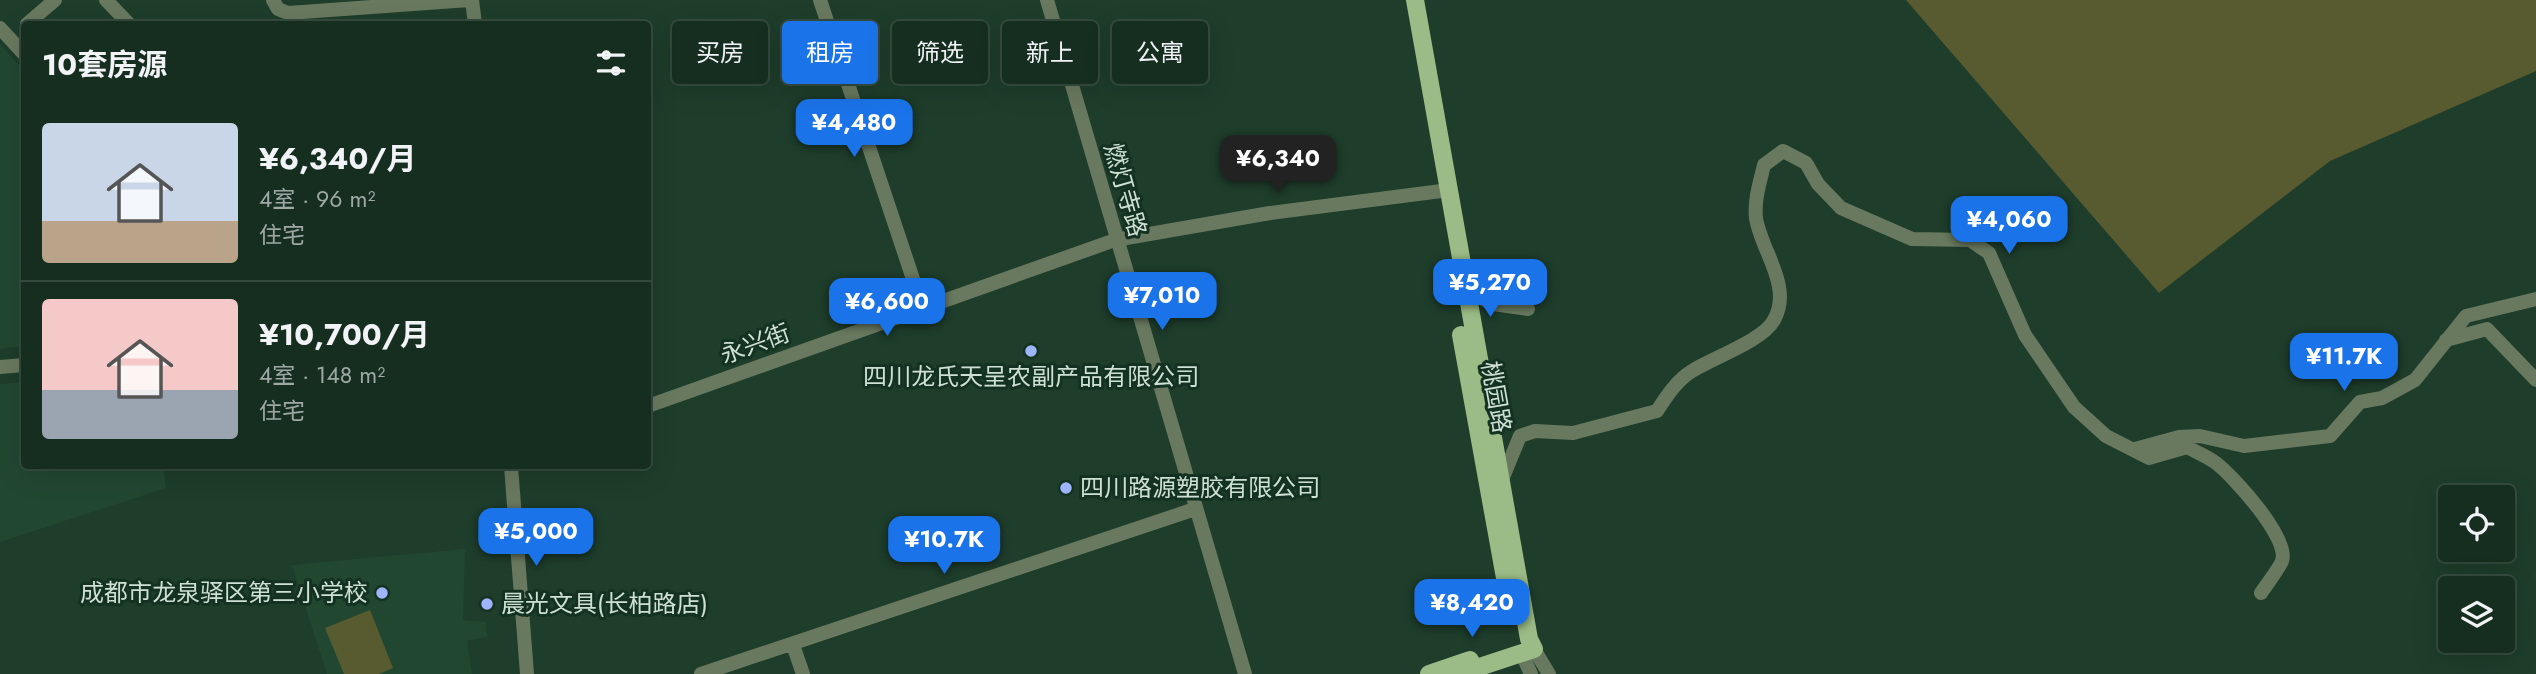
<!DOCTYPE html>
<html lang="zh">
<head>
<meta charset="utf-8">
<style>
  :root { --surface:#162e20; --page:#233a2d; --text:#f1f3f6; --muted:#9ea8a5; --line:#354a3e; --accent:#1a73e8 }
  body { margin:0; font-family:Jost,"Noto Sans SC",sans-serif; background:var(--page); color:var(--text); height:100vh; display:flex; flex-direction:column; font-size:26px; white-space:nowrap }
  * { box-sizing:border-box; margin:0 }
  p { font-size:23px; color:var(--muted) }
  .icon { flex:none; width:38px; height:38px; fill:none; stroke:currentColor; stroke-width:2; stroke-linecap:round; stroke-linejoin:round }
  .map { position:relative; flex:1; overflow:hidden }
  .details { position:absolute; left:21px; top:21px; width:630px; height:448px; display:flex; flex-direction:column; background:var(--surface); border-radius:7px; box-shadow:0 7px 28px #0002,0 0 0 2px var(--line) }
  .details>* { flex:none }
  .guide { position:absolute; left:672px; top:21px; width:665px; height:63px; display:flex; gap:14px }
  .buttons { position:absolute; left:2438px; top:485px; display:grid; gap:14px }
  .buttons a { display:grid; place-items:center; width:77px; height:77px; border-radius:7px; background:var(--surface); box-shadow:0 7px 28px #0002,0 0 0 2px var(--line); font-size:35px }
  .price { position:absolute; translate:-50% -60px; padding:0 16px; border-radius:14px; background:var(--accent); color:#fff; font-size:23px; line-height:46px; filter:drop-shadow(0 2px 4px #0008) }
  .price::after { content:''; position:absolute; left:50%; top:42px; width:21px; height:16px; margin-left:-10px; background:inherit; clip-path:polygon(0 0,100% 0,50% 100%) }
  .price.on { background:#222; color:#fff }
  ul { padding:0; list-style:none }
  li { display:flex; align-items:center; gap:21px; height:175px; padding:0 21px }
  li+li { border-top:2px solid var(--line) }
  li span { display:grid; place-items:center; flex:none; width:196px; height:140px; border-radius:7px; color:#555 }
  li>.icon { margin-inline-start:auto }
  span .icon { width:84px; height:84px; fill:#fffc; stroke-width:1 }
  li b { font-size:30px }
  h2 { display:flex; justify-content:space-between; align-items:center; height:84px; padding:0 21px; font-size:30px }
  .chip { padding:0 24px; border-radius:7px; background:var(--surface); box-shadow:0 7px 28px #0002,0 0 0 2px var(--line); font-size:24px; line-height:63px }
  .chip.on { background:var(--accent); color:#fff }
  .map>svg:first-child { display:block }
</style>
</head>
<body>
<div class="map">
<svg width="2536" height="674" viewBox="0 0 2536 674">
  <rect width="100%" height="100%" fill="#1e3d2b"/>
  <path fill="#224731" d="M0,44L24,71V346L0,349Z
    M24,382V466H163L166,488L0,542V384Z
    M465,549L463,620L486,622L487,637L467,641L472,674H327L292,565Z"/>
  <path fill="#585a30" d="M1906,0H2536V71L2330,161L2159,293Z
    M370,610L393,668L379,674H344L325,628Z"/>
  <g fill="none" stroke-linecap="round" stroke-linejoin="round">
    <path stroke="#69795f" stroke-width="14" d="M106,0L129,24
      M273,0L278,9L288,13L469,0
      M472,0L475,24
      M820,0L922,306
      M1047,0L1245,674
      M27,24L55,0
      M0,28L24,54
      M1465,290L1493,304L1528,309
      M2446,340L2487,329L2536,380
      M0,367L24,365
      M648,406L1115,240L1270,213L1449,190
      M2135,449L2179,437L2200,436L2244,446L2330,436L2360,402L2382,398L2415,380L2466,316L2536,299
      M511,466L527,674
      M1501,482L1520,436L1535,431L1573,433L1657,411C1666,397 1677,380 1692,371C1712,358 1763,341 1774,320C1793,286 1761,251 1756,218C1754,200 1760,182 1764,165L1783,151L1806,163L1818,184L1841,208L1912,239L1970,240L1989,253L2025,335L2074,407L2106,436L2149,458L2187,447C2196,452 2208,457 2216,463C2233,476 2290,538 2282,561C2280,567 2265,587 2261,593
      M793,645L803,674
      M1534,649L1549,674
      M1521,652L1531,674
      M701,674L1195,509"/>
    <path stroke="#9bbc86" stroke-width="18" d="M1415,0L1529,639L1534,649L1458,674
      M1461,335L1509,600
      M1429,674L1470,660"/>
  </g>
  <g fill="#9eb4fd" stroke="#143221" stroke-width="2.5">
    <circle cx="1031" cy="351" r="7"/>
    <circle cx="1066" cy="488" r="7"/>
    <circle cx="382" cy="593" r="7"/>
    <circle cx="487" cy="604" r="7"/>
  </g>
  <g text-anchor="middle" stroke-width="6" stroke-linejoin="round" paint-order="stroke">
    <g font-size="24" fill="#cedfd4" stroke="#143221">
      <text transform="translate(1125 190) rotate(74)" y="8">燃灯寺路</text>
      <text transform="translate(755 344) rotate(-20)" y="8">永兴街</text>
      <text transform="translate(1496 397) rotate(80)" y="8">桃园路</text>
    </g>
    <g font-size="24" fill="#cedfd4" stroke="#143221" text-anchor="start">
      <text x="1031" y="385" text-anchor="middle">四川龙氏天呈农副产品有限公司</text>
      <text x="1080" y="496">四川路源塑胶有限公司</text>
      <text x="368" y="601" text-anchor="end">成都市龙泉驿区第三小学校</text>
      <text x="501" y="612">晨光文具(长柏路店)</text>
    </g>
  </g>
</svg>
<div class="buttons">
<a><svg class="icon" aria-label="locate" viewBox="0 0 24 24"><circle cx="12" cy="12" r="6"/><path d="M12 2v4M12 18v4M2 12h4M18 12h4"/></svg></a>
<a><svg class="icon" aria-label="layers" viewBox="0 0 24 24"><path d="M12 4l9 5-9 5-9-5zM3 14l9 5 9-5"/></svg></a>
</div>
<b class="price" style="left:854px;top:159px">¥4,480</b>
<b class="price on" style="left:1278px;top:195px">¥6,340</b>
<b class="price" style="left:2009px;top:256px">¥4,060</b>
<b class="price" style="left:1490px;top:319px">¥5,270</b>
<b class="price" style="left:1162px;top:332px">¥7,010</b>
<b class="price" style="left:887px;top:338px">¥6,600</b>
<b class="price" style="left:2344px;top:393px">¥11.7K</b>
<b class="price" style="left:536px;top:568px">¥5,000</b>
<b class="price" style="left:944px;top:576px">¥10.7K</b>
<b class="price" style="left:1472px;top:639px">¥8,420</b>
<div class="guide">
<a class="chip">买房</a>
<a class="chip on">租房</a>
<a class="chip">筛选</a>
<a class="chip">新上</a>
<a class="chip">公寓</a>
</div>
<section class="details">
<h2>10套房源<svg class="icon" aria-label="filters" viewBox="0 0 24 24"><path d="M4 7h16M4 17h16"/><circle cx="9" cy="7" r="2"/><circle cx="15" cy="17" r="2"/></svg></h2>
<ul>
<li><span style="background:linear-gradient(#c9d6e8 70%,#b9a48a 0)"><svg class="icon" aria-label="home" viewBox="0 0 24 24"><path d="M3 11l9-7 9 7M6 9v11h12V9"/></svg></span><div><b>¥6,340/月</b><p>4室 · 96 m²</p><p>住宅</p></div></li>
<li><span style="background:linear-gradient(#f6c9c9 65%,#9aa5b1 0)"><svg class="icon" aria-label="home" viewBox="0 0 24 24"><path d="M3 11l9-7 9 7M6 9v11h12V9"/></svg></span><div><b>¥10,700/月</b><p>4室 · 148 m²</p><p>住宅</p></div></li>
</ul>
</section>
</div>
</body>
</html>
